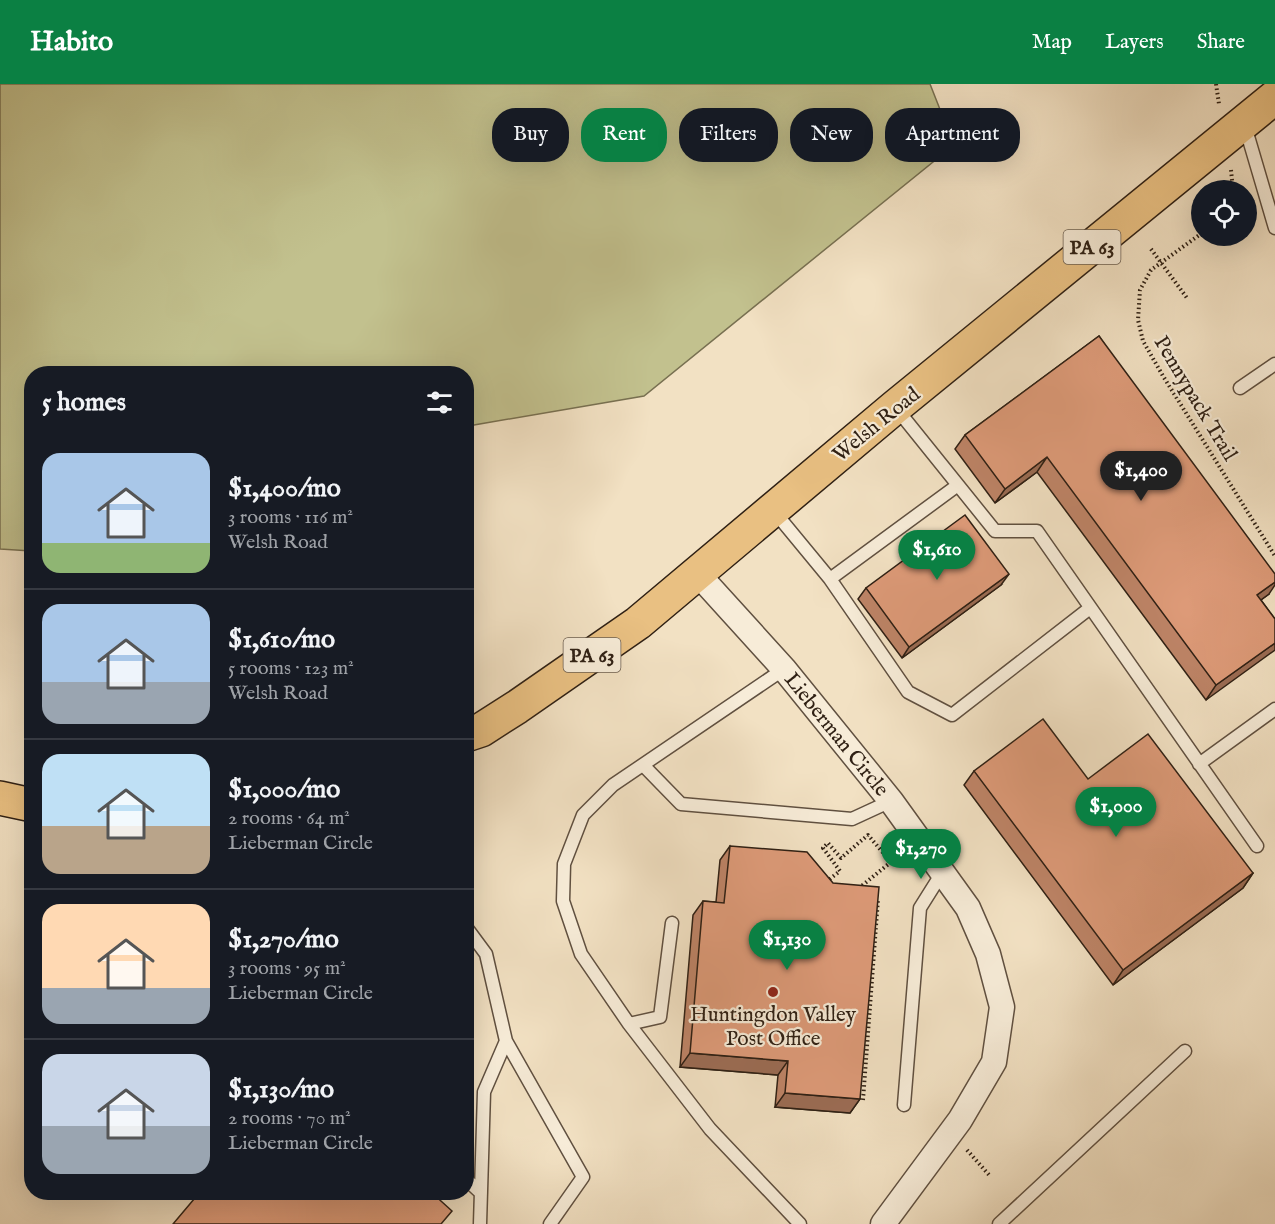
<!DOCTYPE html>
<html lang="en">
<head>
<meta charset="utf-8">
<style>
  :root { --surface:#171b24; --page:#242831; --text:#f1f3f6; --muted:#9ea1a6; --line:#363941; --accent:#0b8043 }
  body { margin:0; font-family:"IM FELL English",serif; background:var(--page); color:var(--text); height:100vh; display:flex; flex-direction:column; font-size:22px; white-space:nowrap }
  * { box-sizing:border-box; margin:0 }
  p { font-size:20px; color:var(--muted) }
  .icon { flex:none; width:33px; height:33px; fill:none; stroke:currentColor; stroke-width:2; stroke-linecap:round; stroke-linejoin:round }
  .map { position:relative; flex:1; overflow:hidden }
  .drawer { position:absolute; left:24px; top:282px; width:450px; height:834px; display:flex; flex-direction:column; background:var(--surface); border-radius:24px; box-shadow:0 6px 24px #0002 }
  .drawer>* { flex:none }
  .guide { position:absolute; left:492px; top:24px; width:570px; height:54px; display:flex; gap:12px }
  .controls { position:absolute; left:1191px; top:96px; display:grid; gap:12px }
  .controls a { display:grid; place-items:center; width:66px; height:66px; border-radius:50%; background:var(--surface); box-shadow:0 6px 24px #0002; font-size:30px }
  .price { position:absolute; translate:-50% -51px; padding:0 14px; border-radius:21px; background:var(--accent); color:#fff; font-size:20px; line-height:39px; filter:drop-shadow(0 2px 3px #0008) }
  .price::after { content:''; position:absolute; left:50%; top:36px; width:18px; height:14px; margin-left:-9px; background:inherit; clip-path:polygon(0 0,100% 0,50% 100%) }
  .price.on { background:#222; color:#fff }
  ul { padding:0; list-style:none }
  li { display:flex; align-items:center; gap:18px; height:150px; padding:0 18px }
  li+li { border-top:2px solid var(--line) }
  li span { display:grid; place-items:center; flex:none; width:168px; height:120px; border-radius:18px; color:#555 }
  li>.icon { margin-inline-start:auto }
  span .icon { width:72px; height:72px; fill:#fffc; stroke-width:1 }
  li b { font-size:26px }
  h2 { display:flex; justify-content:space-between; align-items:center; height:72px; padding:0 18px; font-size:26px }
  .tag { padding:0 21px; border-radius:24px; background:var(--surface); box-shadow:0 6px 24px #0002; font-size:21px; line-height:54px }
  .tag.on { background:var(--accent); color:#fff }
  header { display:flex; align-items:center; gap:36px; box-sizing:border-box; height:84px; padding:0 30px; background:var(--accent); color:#fff }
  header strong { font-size:28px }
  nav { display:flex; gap:33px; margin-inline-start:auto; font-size:21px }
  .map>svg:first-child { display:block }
</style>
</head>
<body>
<header>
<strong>Habito</strong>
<nav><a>Map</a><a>Layers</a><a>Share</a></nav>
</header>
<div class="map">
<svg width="1275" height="1140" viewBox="0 0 1275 1140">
  <rect width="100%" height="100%" fill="#f2e1c3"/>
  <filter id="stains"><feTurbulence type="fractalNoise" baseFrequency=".00333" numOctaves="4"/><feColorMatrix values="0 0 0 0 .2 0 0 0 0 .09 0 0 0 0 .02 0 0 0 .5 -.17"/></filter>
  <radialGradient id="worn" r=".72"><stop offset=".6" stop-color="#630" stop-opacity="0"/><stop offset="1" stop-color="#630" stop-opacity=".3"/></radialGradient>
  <path fill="#c2c18e" stroke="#787051" stroke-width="1.5" d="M0,0H930L954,61L644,312L474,341L467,345L466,290H32L31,467L0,465Z"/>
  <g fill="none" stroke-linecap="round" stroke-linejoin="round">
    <g stroke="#605040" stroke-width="15">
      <path id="lane" d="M1245,42L1275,144
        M1240,304L1275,280
        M896,324L995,447H1037L1257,762
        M773,426L830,495L908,608L952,631L1090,524
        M830,495L958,401
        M784,585L613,701L583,731L564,780L563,817L581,870L629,940L710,1045L800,1140
        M1199,680L1275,625
        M643,681L681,720L852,735L891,717
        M466,843L486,870L506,957L583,1093L550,1140
        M629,940L660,933L672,839
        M904,1021L920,824L942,789
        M466,1095L481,1109
        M480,1140L484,1008L506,957
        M999,1140L1185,967"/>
    </g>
    <g stroke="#605040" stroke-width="27">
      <path id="street" d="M696,488L784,585L891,717L968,824L988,870L1002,923L994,978L960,1036L883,1140"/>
    </g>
    <g stroke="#2f2014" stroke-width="36">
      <path id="primary" d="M466,651L481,646L517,623L638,539L895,323L1275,13
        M0,714L32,721"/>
    </g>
    <path stroke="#2f2014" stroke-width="4" stroke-dasharray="1.5 3" stroke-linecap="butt" d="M1216,0L1219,20
      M1231,86L1233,106
      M1202,149L1151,186L1140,206L1138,236L1143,257L1163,292L1275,472
      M1151,165L1187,214
      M826,798L840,787L823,764L828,759L841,774L868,751L891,778L859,804
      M863,1016L878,815L874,812
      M967,1066L990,1092"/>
    <use href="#lane" stroke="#f7ecd8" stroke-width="12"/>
    <use href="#street" stroke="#f7ecd8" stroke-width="24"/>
    <use href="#primary" stroke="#e9c082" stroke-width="33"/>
  </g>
  <path fill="#be8467" stroke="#2f2014" stroke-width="1.5" d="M1099,252L1269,510L1261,516L1275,535L1206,616L1037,388L995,419L955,365L965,351Z
    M1001,501L902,574L858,515L866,504Z
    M974,687L1088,695L1253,789L1243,804L1113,901L964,701Z
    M730,762L860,1015L850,1029L775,1023L778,991L680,983L693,831L703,817L716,818L720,776Z"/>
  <path fill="#9b6c54" stroke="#2f2014" stroke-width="1.5" d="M1047,373L1037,388L995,419L1005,405Z
    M1009,490L1001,501L902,574L909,563Z
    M1275,498V501L1269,510L1247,526L1257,511Z
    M1275,559V566L1206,616L1216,601Z
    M1253,789L1243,804L1113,901L1123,886Z
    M690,969L788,977L778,991L680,983Z
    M785,1009L860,1015L850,1029L775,1023Z"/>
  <path fill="#dd9a78" stroke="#2f2014" stroke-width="1.5" d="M1099,252L1275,490V498L1257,511L1275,535V559L1216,601L1047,373L1005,405L965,351Z
    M965,431L1009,490L909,563L866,504Z
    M1043,635L1088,695L1148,650L1253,789L1123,886L974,687Z
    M730,762L807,768L833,799L879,803L860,1015L785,1009L788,977L690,969L703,817L724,819Z
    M200,1108H431L452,1127L441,1140H173Z"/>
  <circle fill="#8f2418" stroke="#f7ecd8" stroke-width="2" cx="773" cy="908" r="6"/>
  <g text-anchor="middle" stroke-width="4.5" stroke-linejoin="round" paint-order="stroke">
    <g fill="#f7ecd8" stroke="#6b5d4f" stroke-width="1.5">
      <rect x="1063.5" y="146" width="57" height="34" rx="4.5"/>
      <rect x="563.5" y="554" width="57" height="34" rx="4.5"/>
    </g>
    <g font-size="20" font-weight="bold" fill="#2f2014">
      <text x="1092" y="170">PA 63</text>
      <text x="592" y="578">PA 63</text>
    </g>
    <g font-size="21" fill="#2f2014" stroke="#f7ecd8">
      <text transform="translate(1196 314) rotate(59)" y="7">Pennypack Trail</text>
      <text transform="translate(876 340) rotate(-39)" y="7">Welsh Road</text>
      <text transform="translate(837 650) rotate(51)" y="7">Lieberman Circle</text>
    </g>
    <g font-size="21" fill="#2f2014" stroke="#f7ecd8">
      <text x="773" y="937">Huntingdon Valley<tspan x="773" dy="24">Post Office</tspan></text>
    </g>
  </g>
  <rect width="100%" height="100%" filter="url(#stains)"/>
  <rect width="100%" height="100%" fill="url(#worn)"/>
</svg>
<div class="controls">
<a><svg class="icon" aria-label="locate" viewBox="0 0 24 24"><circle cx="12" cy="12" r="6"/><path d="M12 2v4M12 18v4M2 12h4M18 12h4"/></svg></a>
</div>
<b class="price on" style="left:1141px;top:418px">$1,400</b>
<b class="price" style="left:937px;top:497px">$1,610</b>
<b class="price" style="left:1116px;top:754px">$1,000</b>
<b class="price" style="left:921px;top:796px">$1,270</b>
<b class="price" style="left:787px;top:887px">$1,130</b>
<div class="guide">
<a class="tag">Buy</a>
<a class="tag on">Rent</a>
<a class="tag">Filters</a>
<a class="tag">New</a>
<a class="tag">Apartment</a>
</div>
<section class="drawer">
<h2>5 homes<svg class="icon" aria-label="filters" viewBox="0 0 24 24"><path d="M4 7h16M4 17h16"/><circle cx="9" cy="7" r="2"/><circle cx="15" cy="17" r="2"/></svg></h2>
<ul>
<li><span style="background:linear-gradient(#a9c7e8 75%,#8fb573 0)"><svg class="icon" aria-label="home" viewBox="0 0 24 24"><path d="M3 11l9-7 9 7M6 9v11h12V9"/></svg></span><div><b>$1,400/mo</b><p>3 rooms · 116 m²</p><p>Welsh Road</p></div></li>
<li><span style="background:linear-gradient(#a9c7e8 65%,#9aa5b1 0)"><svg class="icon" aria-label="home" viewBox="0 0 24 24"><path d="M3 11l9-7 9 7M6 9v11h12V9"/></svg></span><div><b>$1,610/mo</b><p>5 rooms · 123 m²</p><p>Welsh Road</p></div></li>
<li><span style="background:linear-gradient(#bfe0f5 60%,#b9a48a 0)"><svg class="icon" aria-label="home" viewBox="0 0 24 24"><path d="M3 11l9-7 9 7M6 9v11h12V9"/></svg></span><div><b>$1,000/mo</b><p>2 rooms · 64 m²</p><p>Lieberman Circle</p></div></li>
<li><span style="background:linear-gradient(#ffd9b3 70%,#9aa5b1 0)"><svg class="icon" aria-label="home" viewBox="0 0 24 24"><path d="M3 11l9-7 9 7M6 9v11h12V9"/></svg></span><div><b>$1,270/mo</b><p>3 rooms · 95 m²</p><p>Lieberman Circle</p></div></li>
<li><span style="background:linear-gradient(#c9d6e8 60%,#9aa5b1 0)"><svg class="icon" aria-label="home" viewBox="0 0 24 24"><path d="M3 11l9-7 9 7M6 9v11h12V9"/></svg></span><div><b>$1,130/mo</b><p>2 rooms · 70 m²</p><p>Lieberman Circle</p></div></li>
</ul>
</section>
</div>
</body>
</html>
